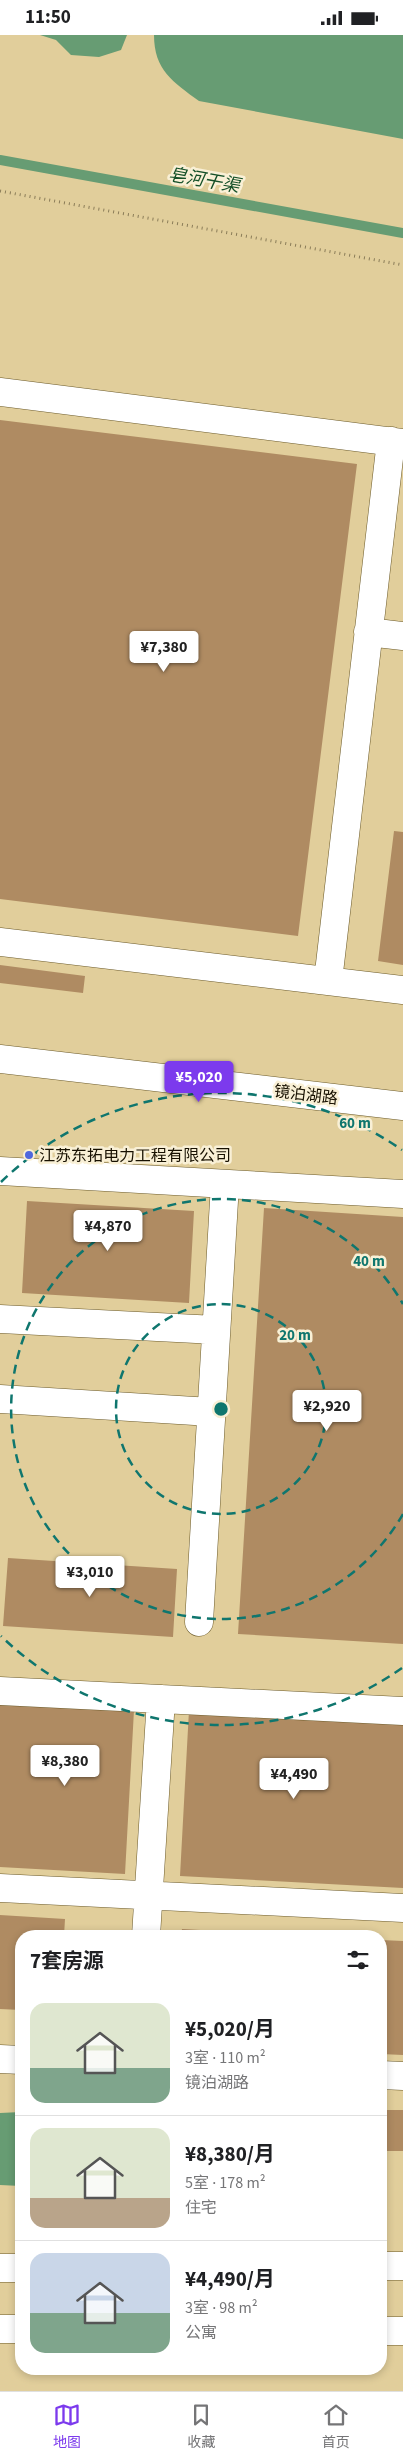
<!DOCTYPE html>
<html lang="zh">
<head>
<meta charset="utf-8">
<style>
  :root { --surface:#fff; --page:#f2f2f2; --text:#202124; --muted:#757577; --line:#e0e0e0; --accent:#7c3aed }
  body { margin:0; font-family:"Source Sans 3","Noto Sans SC",sans-serif; background:var(--page); color:var(--text); height:100vh; display:flex; flex-direction:column; font-size:19px; white-space:nowrap }
  * { box-sizing:border-box; margin:0 }
  p { font-size:16px; color:var(--muted) }
  .icon { flex:none; width:28px; height:28px; fill:none; stroke:currentColor; stroke-width:2; stroke-linecap:round; stroke-linejoin:round }
  .map { position:relative; flex:1; overflow:hidden }
  .panel { position:absolute; left:15px; top:1895px; width:372px; height:445px; display:flex; flex-direction:column; background:var(--surface); border-radius:20px; box-shadow:0 2px 8px #0003 }
  .panel>* { flex:none }
  .price { position:absolute; translate:-50% -42px; padding:0 11px; border-radius:5px; background:#fff; color:#222; font-size:16px; line-height:32px; filter:drop-shadow(0 1px 2px #0008) }
  .price::after { content:''; position:absolute; left:50%; top:30px; width:15px; height:11px; margin-left:-8px; background:inherit; clip-path:polygon(0 0,100% 0,50% 100%) }
  .price.active { background:var(--accent); color:#fff }
  ul { padding:0; list-style:none }
  li { display:flex; align-items:center; gap:15px; height:125px; padding:0 15px }
  li+li { border-top:1px solid var(--line) }
  li span { display:grid; place-items:center; flex:none; width:140px; height:100px; border-radius:15px; color:#555 }
  li>.icon { margin-inline-start:auto }
  span .icon { width:60px; height:60px; fill:#fffc; stroke-width:1 }
  li b { font-size:21px }
  h2 { display:flex; justify-content:space-between; align-items:center; height:60px; padding:0 15px; font-size:21px }
  .status { display:flex; justify-content:space-between; align-items:center; height:35px; padding:0 25px; background:var(--surface); direction:ltr }
  .status svg { height:14px; fill:currentColor }
  .menu { display:flex; justify-content:space-around; align-items:center; height:70px; border-top:1px solid var(--line); background:var(--surface); font-size:14px; color:var(--muted) }
  .menu a { display:grid; justify-items:center; gap:2px }
  .menu .active { color:var(--accent) }
  .map>svg:first-child { display:block }
</style>
</head>
<body>
<div class="status"><b>11:50</b><svg viewBox="0 0 49 12"><path d="M0 12V9h3v3zM5 12V6h3v6zM10 12V3h3v9zM15 12V0h3v12zM26 1h20v11H26zM47 4h2v5h-2z"/></svg></div>
<div class="map">
<svg width="403" height="2356" viewBox="0 0 403 2356">
  <rect width="100%" height="100%" fill="#e1ce9b"/>
  <path fill="#679c73" d="M40,0H127L121,15L99,22L71,20L56,5Z
    M154,0H403V104L199,66C173,47 154,35 154,0Z
    M21,2077V2151L0,2150V2078Z"/>
  <g fill="none" stroke-linecap="round" stroke-linejoin="round">
    <path stroke="#679c73" stroke-width="10" d="M0,125L403,198"/>
  </g>
  <path fill="#af8b62" d="M0,385L357,429L298,901L0,864Z
    M394,796L403,797V930L378,926Z
    M0,930L85,941L83,958L0,948Z
    M27,1166L194,1176L189,1268L22,1258Z
    M264,1173L403,1182V1609L238,1599Z
    M8,1523L177,1534L173,1602L3,1591Z
    M0,1667L134,1675L125,1839L0,1832Z
    M189,1675L403,1687V1853L180,1841Z
    M0,1880L65,1884L64,1901H21V1975L0,1974Z
    M182,1894L290,1900V1901H181Z
    M381,1905L403,1906V2020L381,2019Z
    M381,2075H403V2116H381Z"/>
  <g fill="none" stroke-linecap="round" stroke-linejoin="round">
    <g stroke="#6c5b2a" stroke-width="29">
      <path id="minor" d="M0,357L403,408
        M368,597L403,601
        M0,907L403,955
        M328,946L391,406
        M0,1024L403,1071
        M0,1136L403,1159
        M0,1284L216,1295
        M0,1364L211,1377
        M199,1587L225,1149
        M0,1656L403,1676
        M0,1853L403,1873
        M146,1901L161,1664
        M0,2024L21,2025
        M381,2040L403,2041
        M381,2231H403
        M0,2233H21
        M0,2294H21
        M381,2296H403"/>
    </g>
    <path stroke="#8a7c58" stroke-width="3" stroke-dasharray="1 4" stroke-linecap="butt" d="M0,156L403,230"/>
    <use href="#minor" stroke="#fff" stroke-width="28"/>
  </g>
  <g fill="none" stroke="#0f766e" stroke-width="2.5" stroke-dasharray="9 6">
    <circle cx="221" cy="1374" r="105"/>
    <path d="M403 1479A210 210 0 1 1 403 1269"/>
    <path d="M402 1633A316 316 0 0 1 1 1601M1 1147A316 316 0 0 1 402 1115"/>
  </g>
  <circle fill="#4f68dd" stroke="#f9f0d6" stroke-width="2" cx="29" cy="1120" r="5"/>
  <g text-anchor="middle" stroke-width="5" stroke-linejoin="round" paint-order="stroke">
    <g font-size="16" fill="#181101" stroke="#f9f0d6">
      <text transform="translate(306 1059) rotate(7)" y="6">镜泊湖路</text>
    </g>
    <g font-size="16" fill="#181101" stroke="#f9f0d6" text-anchor="start">
      <text x="39" y="1126">江苏东拓电力工程有限公司</text>
    </g>
    <g font-size="18" font-style="italic" fill="#155028" stroke="#f9f0d6">
      <text transform="translate(204 145) rotate(10)" y="6">皂河干渠</text>
    </g>
  </g>
  <circle cx="221" cy="1374" r="8" fill="#0f766e" stroke="#f9f0d6" stroke-width="2.5"/>
  <g font-size="15" text-anchor="middle" font-weight="bold" fill="#0f766e" stroke="#f9f0d6" stroke-width="5" stroke-linejoin="round" paint-order="stroke">
    <text x="355" y="1093">60 m</text>
    <text x="369" y="1231">40 m</text>
    <text x="295" y="1305">20 m</text>
  </g>
</svg>
<b class="price" style="left:164px;top:638px">¥7,380</b>
<b class="price active" style="left:199px;top:1068px">¥5,020</b>
<b class="price" style="left:108px;top:1217px">¥4,870</b>
<b class="price" style="left:327px;top:1397px">¥2,920</b>
<b class="price" style="left:90px;top:1563px">¥3,010</b>
<b class="price" style="left:65px;top:1752px">¥8,380</b>
<b class="price" style="left:294px;top:1765px">¥4,490</b>
<section class="panel">
<h2>7套房源<svg class="icon" aria-label="filters" viewBox="0 0 24 24"><path d="M4 7h16M4 17h16"/><circle cx="9" cy="7" r="2"/><circle cx="15" cy="17" r="2"/></svg></h2>
<ul>
<li><span style="background:linear-gradient(#dfe7d0 65%,#7fa58c 0)"><svg class="icon" aria-label="home" viewBox="0 0 24 24"><path d="M3 11l9-7 9 7M6 9v11h12V9"/></svg></span><div><b>¥5,020/月</b><p>3室 · 110 m²</p><p>镜泊湖路</p></div></li>
<li><span style="background:linear-gradient(#dfe7d0 70%,#b9a48a 0)"><svg class="icon" aria-label="home" viewBox="0 0 24 24"><path d="M3 11l9-7 9 7M6 9v11h12V9"/></svg></span><div><b>¥8,380/月</b><p>5室 · 178 m²</p><p>住宅</p></div></li>
<li><span style="background:linear-gradient(#c9d6e8 60%,#7fa58c 0)"><svg class="icon" aria-label="home" viewBox="0 0 24 24"><path d="M3 11l9-7 9 7M6 9v11h12V9"/></svg></span><div><b>¥4,490/月</b><p>3室 · 98 m²</p><p>公寓</p></div></li>
</ul>
</section>
</div>
<nav class="menu">
<a class="active"><svg class="icon" aria-label="map" viewBox="0 0 24 24"><path d="M3 6l6-2 6 2 6-2v14l-6 2-6-2-6 2zM9 4v14M15 6v14"/></svg>地图</a>
<a><svg class="icon" aria-label="saved" viewBox="0 0 24 24"><path d="M7 4h10v16l-5-4-5 4z"/></svg>收藏</a>
<a><svg class="icon" aria-label="home" viewBox="0 0 24 24"><path d="M3 11l9-7 9 7M6 9v11h12V9"/></svg>首页</a>
</nav>
</body>
</html>
